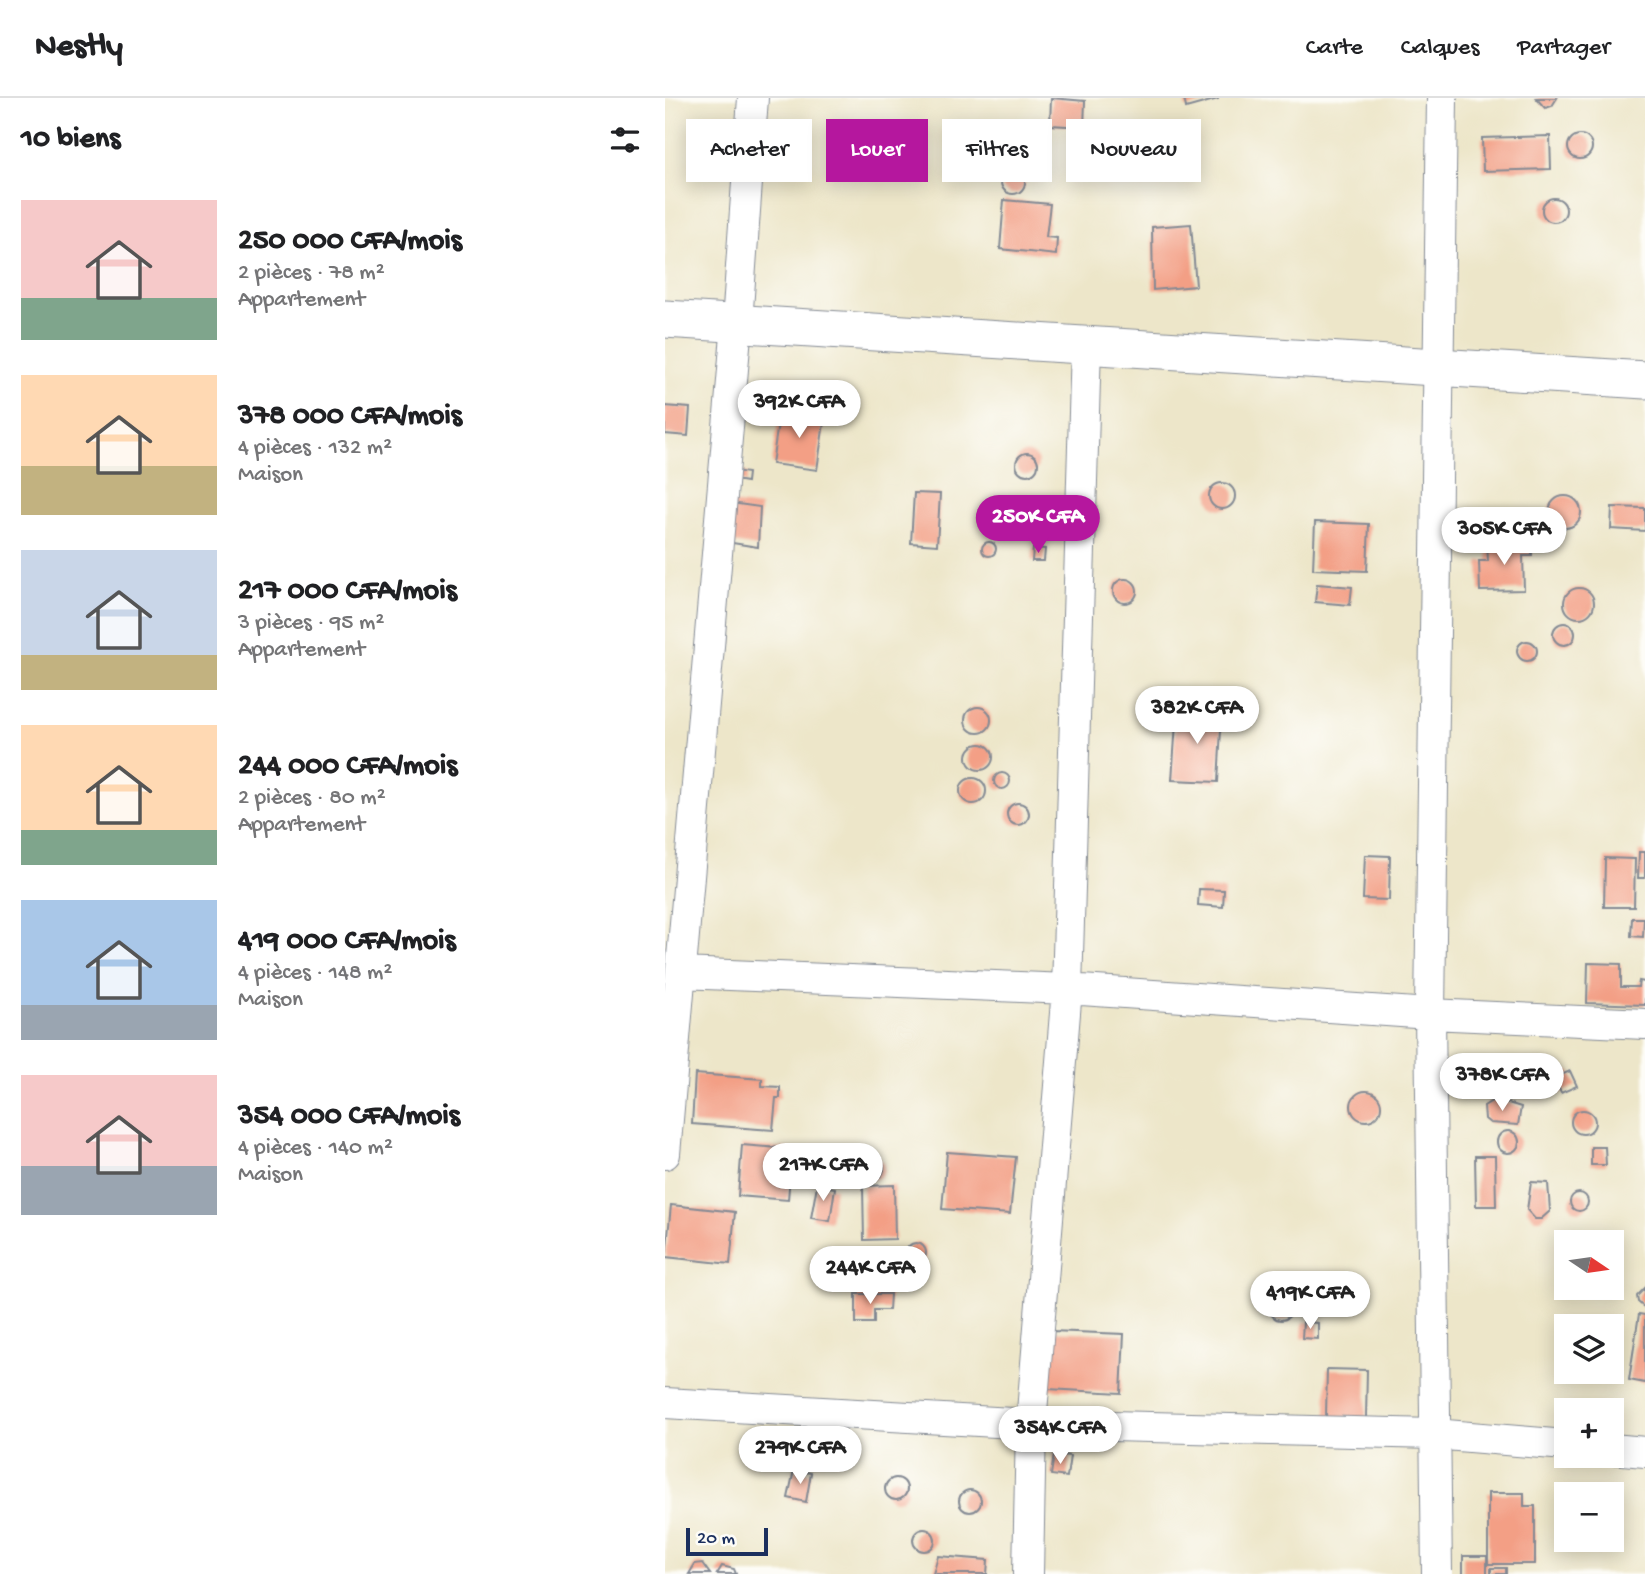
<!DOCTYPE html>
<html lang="fr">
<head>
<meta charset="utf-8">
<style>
  :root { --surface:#fff; --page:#f2f2f2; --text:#202124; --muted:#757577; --line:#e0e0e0; --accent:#b5179e }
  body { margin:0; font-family:"Gochi Hand",sans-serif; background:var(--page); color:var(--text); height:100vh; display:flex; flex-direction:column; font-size:26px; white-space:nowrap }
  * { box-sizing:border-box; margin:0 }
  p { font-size:23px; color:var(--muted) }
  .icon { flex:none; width:38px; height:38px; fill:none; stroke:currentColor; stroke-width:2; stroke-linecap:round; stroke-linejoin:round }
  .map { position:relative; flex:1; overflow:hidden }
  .drawer { display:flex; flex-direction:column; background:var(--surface); width:665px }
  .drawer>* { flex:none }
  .banner { position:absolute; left:21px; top:21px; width:665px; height:63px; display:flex; gap:14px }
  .needle { width:46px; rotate:103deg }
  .tools { position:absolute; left:889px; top:1132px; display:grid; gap:14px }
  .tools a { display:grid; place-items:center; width:70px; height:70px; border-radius:0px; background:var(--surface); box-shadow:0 4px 18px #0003; font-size:35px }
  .scale { position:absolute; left:21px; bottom:18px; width:82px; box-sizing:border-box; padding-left:7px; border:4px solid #1b2f5e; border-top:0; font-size:19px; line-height:24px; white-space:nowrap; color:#1b2f5e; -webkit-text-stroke:5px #fdfcf7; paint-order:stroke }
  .price { position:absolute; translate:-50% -60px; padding:0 16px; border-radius:24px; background:#fff; color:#222; font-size:23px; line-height:46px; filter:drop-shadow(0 2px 4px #0008) }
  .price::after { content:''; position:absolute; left:50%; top:42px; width:21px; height:16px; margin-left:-10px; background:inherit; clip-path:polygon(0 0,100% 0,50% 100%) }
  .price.on { background:var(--accent); color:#fff }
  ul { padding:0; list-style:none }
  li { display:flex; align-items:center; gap:21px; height:175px; padding:0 21px }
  li span { display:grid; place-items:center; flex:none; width:196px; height:140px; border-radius:0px; color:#555 }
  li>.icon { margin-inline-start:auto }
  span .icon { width:84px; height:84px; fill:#fffc; stroke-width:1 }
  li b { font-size:30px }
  h2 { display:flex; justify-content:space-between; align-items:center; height:84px; padding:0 21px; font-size:30px }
  .tag { padding:0 24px; border-radius:0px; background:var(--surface); box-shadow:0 4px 18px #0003; font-size:24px; line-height:63px }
  .tag.on { background:var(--accent); color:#fff }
  header { display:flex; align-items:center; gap:42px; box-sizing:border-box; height:98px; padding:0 35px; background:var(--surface); border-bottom:2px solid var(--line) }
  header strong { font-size:33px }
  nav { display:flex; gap:38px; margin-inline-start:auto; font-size:24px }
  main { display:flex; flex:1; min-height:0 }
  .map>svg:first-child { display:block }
</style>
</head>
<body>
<header>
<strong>Nestly</strong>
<nav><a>Carte</a><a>Calques</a><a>Partager</a></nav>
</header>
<main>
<section class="drawer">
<h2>10 biens<svg class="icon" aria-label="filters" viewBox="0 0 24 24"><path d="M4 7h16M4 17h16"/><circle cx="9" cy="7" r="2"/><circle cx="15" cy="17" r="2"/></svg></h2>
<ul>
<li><span style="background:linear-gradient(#f6c9c9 70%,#7fa58c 0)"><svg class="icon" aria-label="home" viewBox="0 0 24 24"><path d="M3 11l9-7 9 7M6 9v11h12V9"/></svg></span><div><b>250 000 CFA/mois</b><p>2 pièces · 78 m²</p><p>Appartement</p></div></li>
<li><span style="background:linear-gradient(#ffd9b3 65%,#c2b280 0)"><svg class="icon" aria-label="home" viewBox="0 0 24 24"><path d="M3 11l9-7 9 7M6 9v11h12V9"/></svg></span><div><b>378 000 CFA/mois</b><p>4 pièces · 132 m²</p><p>Maison</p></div></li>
<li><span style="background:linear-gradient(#c9d6e8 75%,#c2b280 0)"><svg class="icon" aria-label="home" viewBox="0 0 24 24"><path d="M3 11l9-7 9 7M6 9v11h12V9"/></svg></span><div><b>217 000 CFA/mois</b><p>3 pièces · 95 m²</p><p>Appartement</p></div></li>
<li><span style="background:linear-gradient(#ffd9b3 75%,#7fa58c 0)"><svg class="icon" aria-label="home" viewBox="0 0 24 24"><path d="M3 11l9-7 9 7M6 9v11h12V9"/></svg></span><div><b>244 000 CFA/mois</b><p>2 pièces · 80 m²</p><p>Appartement</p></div></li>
<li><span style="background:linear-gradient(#a9c7e8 75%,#9aa5b1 0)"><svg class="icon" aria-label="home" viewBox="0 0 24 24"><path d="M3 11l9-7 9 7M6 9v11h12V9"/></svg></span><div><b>419 000 CFA/mois</b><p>4 pièces · 148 m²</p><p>Maison</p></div></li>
<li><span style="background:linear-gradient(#f6c9c9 65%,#9aa5b1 0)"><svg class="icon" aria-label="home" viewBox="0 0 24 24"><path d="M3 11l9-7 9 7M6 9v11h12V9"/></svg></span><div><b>354 000 CFA/mois</b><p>4 pièces · 140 m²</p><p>Maison</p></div></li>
</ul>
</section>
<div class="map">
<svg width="980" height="1476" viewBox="0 0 980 1476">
  <rect width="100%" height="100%" fill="#fdfcf7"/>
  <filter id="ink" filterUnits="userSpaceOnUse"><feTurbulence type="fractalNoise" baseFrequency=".0143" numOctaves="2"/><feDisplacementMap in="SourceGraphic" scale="14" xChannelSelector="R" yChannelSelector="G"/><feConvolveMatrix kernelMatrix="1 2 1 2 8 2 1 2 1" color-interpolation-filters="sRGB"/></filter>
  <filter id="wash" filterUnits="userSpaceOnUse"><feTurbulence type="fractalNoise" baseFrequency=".00686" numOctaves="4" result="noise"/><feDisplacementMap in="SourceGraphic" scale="28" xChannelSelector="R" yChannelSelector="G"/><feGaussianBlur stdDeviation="1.57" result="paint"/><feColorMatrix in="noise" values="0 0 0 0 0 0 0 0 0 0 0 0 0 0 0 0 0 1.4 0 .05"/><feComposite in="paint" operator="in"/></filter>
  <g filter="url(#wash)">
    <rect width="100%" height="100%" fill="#ede6c9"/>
    <g id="blocks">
      <path fill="#f39f85" d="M386,0L420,3L419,29L385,27Z
        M519,0H553V1L521,10Z
        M871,0H892L887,8L880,10Z
        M339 47a12 12 0 1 1 24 0a12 12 0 1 1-24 0Z
        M903 49a12 12 0 1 1 24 0a12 12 0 1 1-24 0Z
        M885,38L886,71L818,73L817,40Z
        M336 84a12 12 0 1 1 24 0a12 12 0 1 1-24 0Z
        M877 112a12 12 0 1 1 24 0a12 12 0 1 1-24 0Z
        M339,102L385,106L381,139L392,140L391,157L335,151Z
        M526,126L531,188L488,192L487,129Z
        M0,308L25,310L23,338L0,336Z
        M115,312L160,318L152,372L107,366Z
        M351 366a11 11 0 1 1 22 0a11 11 0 1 1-22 0Z
        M70,373L83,375L82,384L69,382Z
        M544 398a13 13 0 1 1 26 0a13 13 0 1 1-26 0Z
        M249,395L275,396L272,447L246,445Z
        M884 414a16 16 0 1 1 32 0a16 16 0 1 1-32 0Z
        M66,405L95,409L93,449L61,444Z
        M947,409L980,410V433L946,431Z
        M650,424L704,426L702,473L648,471Z
        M867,444V458H858L859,492L815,493L814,463H823L822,445Z
        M317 451a7 7 0 1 1 14 0a7 7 0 1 1-14 0Z
        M368,450L380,451L379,463H367Z
        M448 493a12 12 0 1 1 24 0a12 12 0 1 1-24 0Z
        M652,486L687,489L685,507L650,504Z
        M899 505a15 15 0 1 1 30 0a15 15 0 1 1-30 0Z
        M888 536a11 11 0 1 1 22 0a11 11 0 1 1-22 0Z
        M852 553a10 10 0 1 1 20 0a10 10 0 1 1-20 0Z
        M300 622a13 13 0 1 1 26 0a13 13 0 1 1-26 0Z
        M512,611L557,614L553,684L507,682Z
        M302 659a13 13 0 1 1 26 0a13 13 0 1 1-26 0Z
        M329 683a8 8 0 1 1 16 0a8 8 0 1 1-16 0Z
        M295 693a13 13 0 1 1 26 0a13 13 0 1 1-26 0Z
        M342 716a11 11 0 1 1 22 0a11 11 0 1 1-22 0Z
        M974,754H980V780H973Z
        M700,757L725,758L724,802L698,801Z
        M940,760L970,761L969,809H939Z
        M534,791L559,792L558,809L533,807Z
        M967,820H979L978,839L966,838Z
        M923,865L956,866V889H973L974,883L980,884V907L922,905Z
        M905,973L912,988L896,995L889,980Z
        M30,976L97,981V988L115,989V1000H111L108,1032L27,1026Z
        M686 1008a15 15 0 1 1 30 0a15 15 0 1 1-30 0Z
        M830,1001L856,1009L853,1027L825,1025L820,1021L819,1008Z
        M906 1024a12 12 0 1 1 24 0a12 12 0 1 1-24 0Z
        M832 1044a11 11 0 1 1 22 0a11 11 0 1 1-22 0Z
        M77,1047L127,1051L123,1102L73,1098Z
        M926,1049H940L941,1067H926Z
        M282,1054L351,1059L345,1116L277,1111Z
        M810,1058H830L831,1108H811Z
        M197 1070a11 11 0 1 1 22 0a11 11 0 1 1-22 0Z
        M866,1084L883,1085L885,1113L876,1121H870L862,1112Z
        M152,1087L170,1090L165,1123L146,1120Z
        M229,1087L230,1141L199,1142L198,1088Z
        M905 1104a9 9 0 1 1 18 0a9 9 0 1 1-18 0Z
        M6,1107L70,1114L65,1166L1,1159Z
        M241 1155a10 10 0 1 1 20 0a10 10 0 1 1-20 0Z
        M980,1190V1210L973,1204L972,1198Z
        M191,1196H225L224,1212H209V1225H191Z
        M605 1211a11 11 0 1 1 22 0a11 11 0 1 1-22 0Z
        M974,1216L980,1217V1285L964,1282Z
        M638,1224L653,1225V1241L637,1240Z
        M386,1233L459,1236L456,1295L383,1291Z
        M662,1271L702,1272L701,1320L661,1319Z
        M389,1356L405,1358L402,1379L386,1377Z
        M129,1372L146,1375L141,1404L123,1400Z
        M220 1391a11 11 0 1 1 22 0a11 11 0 1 1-22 0Z
        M294 1403a11 11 0 1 1 22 0a11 11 0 1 1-22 0Z
        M823,1395H859V1408H870V1466H823Z
        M248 1442a11 11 0 1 1 22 0a11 11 0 1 1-22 0Z
        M273,1458L323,1462L322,1476H268Z
        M798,1458H822V1476H798Z
        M37,1465L45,1476H24L30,1466Z
        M57,1468L69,1471L71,1476H52Z
        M826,1470H841V1476H826Z"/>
    </g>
  </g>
  <g filter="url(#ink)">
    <use href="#blocks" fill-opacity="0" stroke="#848a94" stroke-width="2"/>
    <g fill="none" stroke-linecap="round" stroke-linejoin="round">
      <g stroke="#848a94" stroke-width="32">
        <path id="minor" d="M16,875L402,891L765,916L980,926
          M0,1056L72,225L88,0
          M0,1305L366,1326L769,1336L901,1347
          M947,1351L980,1354
          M363,1476L366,1326L402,891L421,247
          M772,1476L765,916L777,0"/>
      </g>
      <g stroke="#848a94" stroke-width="39">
        <path id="tertiary" d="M0,221L980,282"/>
      </g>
      <use href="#minor" stroke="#fff" stroke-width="30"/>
      <use href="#tertiary" stroke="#fff" stroke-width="37"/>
    </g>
  </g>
</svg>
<div class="tools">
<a><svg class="needle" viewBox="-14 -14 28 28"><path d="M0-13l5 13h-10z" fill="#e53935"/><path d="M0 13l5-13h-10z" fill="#757577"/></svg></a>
<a><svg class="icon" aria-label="layers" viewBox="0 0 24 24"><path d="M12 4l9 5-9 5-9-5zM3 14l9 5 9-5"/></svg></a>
<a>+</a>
<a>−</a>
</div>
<div class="scale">20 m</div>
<b class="price" style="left:134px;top:342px">392K CFA</b>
<b class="price on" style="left:373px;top:457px">250K CFA</b>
<b class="price" style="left:839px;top:469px">305K CFA</b>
<b class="price" style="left:532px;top:648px">382K CFA</b>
<b class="price" style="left:837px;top:1015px">378K CFA</b>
<b class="price" style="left:158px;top:1105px">217K CFA</b>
<b class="price" style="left:205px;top:1208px">244K CFA</b>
<b class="price" style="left:645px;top:1233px">419K CFA</b>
<b class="price" style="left:395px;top:1368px">354K CFA</b>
<b class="price" style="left:135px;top:1388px">279K CFA</b>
<div class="banner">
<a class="tag">Acheter</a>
<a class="tag on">Louer</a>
<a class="tag">Filtres</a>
<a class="tag">Nouveau</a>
</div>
</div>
</main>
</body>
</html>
